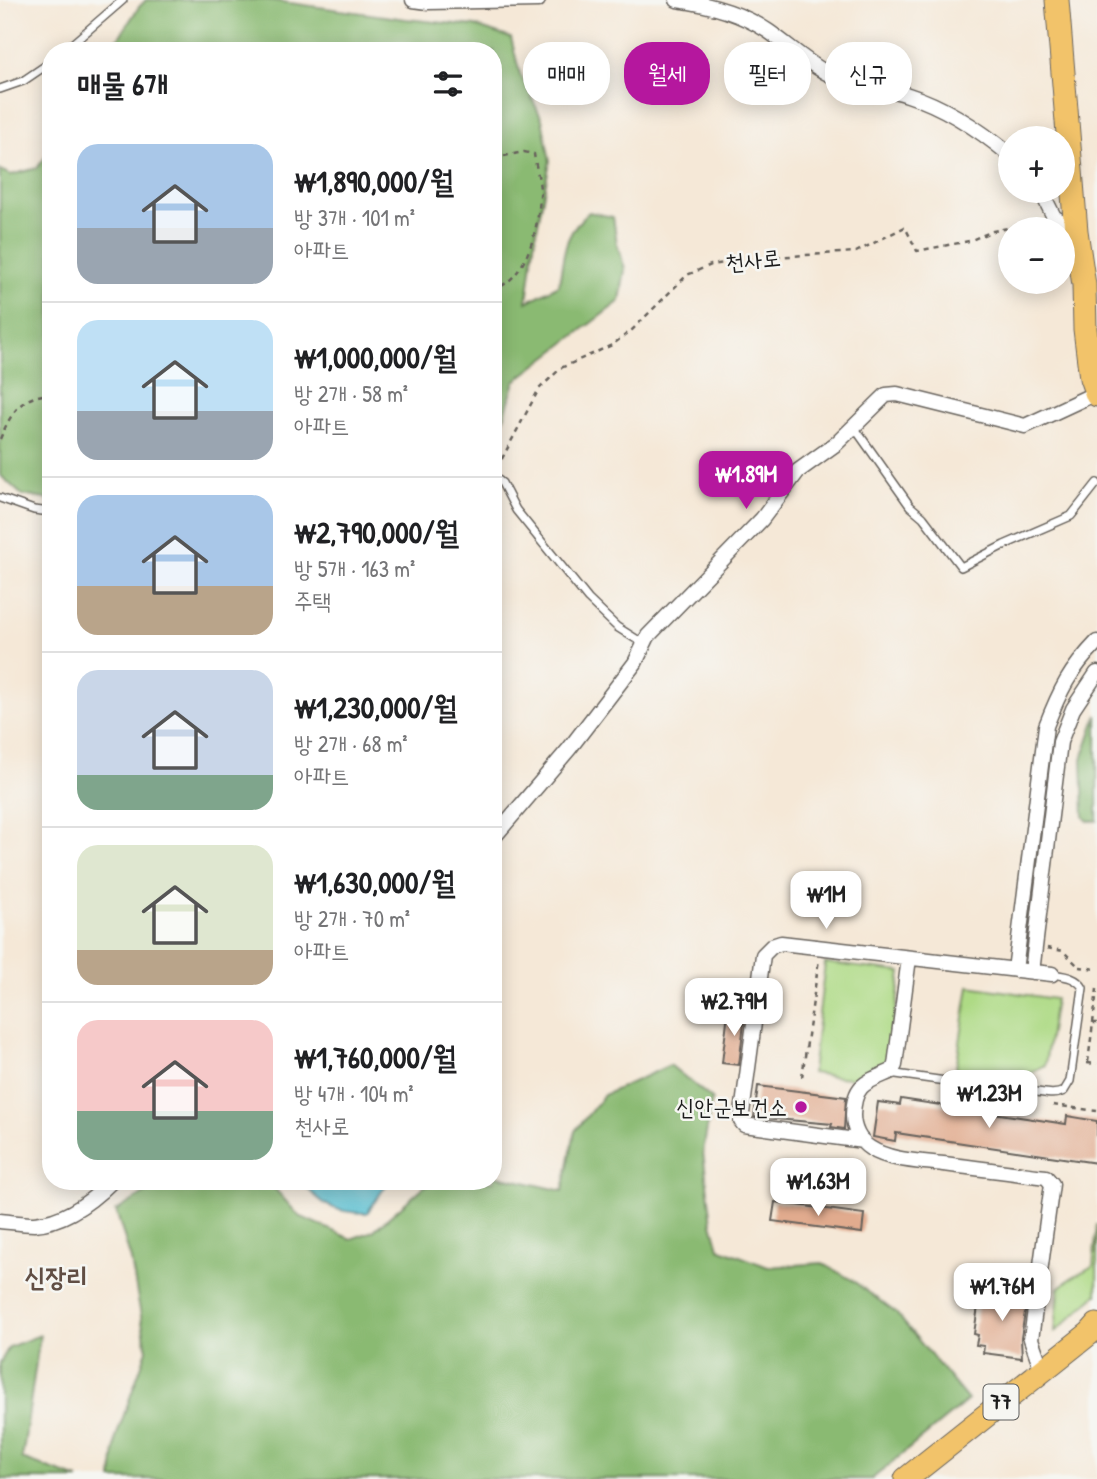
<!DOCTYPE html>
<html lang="ko">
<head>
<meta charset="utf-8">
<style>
  :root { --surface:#fff; --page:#f6f6f6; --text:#202124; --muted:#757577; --line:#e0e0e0; --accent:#b5179e }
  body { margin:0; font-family:"Patrick Hand","Poor Story",sans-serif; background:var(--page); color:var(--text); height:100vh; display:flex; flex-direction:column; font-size:26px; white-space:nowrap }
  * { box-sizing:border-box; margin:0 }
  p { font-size:23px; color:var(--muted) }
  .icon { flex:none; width:38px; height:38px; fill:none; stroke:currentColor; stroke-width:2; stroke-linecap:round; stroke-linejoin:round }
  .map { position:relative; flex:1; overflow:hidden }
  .side { position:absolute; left:42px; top:42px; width:460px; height:1148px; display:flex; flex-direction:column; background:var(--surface); border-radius:28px; box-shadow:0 4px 18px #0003 }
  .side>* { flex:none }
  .hud { position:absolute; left:523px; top:42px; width:467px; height:63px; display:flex; gap:14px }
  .fabs { position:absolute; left:998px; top:126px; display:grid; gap:14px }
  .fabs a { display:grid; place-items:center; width:77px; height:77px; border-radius:50%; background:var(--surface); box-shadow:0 4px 18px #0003; font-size:35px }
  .price { position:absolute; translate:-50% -60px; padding:0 16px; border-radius:14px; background:#fff; color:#222; font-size:23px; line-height:46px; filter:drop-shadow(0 2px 4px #0008) }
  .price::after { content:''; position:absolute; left:50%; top:42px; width:21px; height:16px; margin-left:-10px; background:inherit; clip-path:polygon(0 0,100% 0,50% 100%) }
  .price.current { background:var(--accent); color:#fff }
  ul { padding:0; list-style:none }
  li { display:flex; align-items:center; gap:21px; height:175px; padding:0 35px }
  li+li { border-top:2px solid var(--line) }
  li span { display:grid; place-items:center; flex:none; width:196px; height:140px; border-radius:21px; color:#555 }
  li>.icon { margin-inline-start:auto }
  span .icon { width:84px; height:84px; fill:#fffc; stroke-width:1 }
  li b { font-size:30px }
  h2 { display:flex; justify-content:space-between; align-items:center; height:84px; padding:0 35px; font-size:30px }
  .pill { padding:0 24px; border-radius:28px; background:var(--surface); box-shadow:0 4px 18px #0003; font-size:24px; line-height:63px }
  .pill.current { background:var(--accent); color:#fff }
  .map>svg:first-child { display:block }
</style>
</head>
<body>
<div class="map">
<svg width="1097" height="1479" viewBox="0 0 1097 1479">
  <rect width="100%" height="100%" fill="#f6f6f2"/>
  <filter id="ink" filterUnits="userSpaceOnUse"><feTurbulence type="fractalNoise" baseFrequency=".0143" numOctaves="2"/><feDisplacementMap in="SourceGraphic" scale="14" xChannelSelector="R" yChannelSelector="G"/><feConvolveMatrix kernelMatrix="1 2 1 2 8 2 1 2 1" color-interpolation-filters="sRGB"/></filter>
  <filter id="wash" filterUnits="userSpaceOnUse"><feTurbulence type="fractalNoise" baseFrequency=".00686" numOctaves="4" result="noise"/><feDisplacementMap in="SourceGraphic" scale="28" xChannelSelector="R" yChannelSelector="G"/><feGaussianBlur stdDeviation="1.57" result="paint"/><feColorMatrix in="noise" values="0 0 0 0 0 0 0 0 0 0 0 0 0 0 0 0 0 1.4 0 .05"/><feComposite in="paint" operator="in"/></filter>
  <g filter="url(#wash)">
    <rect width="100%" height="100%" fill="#f5e8d7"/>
    <path fill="#aeda85" stroke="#657b50" stroke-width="2" d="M825,963L901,972L889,1064C869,1086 838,1076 812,1073Z
      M969,986L1055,999L1045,1065L1033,1071L1025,1084L955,1074Z
      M1097,1224V1294L1055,1332L1059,1288L1071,1278L1093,1266Z"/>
    <path fill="#8aba72" stroke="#536b47" stroke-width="2" d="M146,0H268L406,19L475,26L511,38L520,74L542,119L550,161L534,245L527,302L559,285C564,253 563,234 589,212L613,217L617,243L625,269L620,301L515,381L501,428L494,430V51H110L139,7Z
      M51,150V500L22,495L0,475V170L11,175L37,168Z
      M1097,715V821H1088L1084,817L1082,759Z
      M670,1065L712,1099L703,1152L712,1223L719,1248L768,1267L822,1263L852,1280L896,1313L968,1400L872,1479H112L116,1437L147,1350L131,1260L116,1211L165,1181H268L299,1216L351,1239L373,1231L425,1186L450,1181H494V1175L563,1191L575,1131L604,1095Z
      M40,1335L22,1459L79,1479H0V1363L9,1347Z"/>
    <path fill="#55bfd1" stroke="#386e76" stroke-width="2" d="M301,1181H389L367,1213C334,1213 323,1206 301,1181Z"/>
    <g id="blocks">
      <path fill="#e1ab8e" d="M728,1012L745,1014L739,1065L722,1063Z
        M758,1086L846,1097L844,1129L831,1127L832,1124L754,1117Z
        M901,1099L1066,1124L1067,1116L1097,1121V1163L896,1133L895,1141L873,1137L878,1102L900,1105Z
        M775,1202L864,1214L862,1233L772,1221Z
        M995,1288L1028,1292L1021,1338L1022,1358L983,1353L984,1346L976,1345L978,1335L974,1334L979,1299L993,1301Z"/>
    </g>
  </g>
  <g filter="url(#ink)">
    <use href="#blocks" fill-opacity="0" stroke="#68635d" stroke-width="2"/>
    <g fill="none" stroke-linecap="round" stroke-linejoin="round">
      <g stroke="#68635d" stroke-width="10">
        <path id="service" d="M64,51L123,0
          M0,89L23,81L51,62
          M854,427L910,506L923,517L961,567L1004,545L1071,516L1097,483
          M494,477L502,483L516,510L588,599L617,627L644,644
          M0,498L34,510L51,512
          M889,1073L1023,1092C1037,1089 1050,1098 1064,1091L1070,1081L1083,988C1077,977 1064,976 1052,974"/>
      </g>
      <g stroke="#68635d" stroke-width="17">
        <path id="minor" d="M413,0L428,2L538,0
          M677,0C708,4 741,13 768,31C787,44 805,61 825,72C851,86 881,86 908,95C946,107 980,130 1010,155
          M1041,191L1054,217L1076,231
          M494,837L569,749L635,663L648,636L762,519L798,471L837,443L886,395L897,394L1025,426L1096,393
          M909,958L895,1065L892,1071C867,1082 854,1083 853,1115C853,1128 859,1141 870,1148C890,1161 920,1161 943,1164C978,1168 1012,1173 1046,1177L1052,1184L1031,1339L1042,1370
          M1015,970L1046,726C1060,690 1070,670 1097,642
          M1032,972L1060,742L1073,709L1097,673
          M863,1141L744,1125L741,1121L763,955L772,946L781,943L1052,974
          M0,1221C11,1222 23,1224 34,1224C64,1222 91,1202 112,1181"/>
      </g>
      <g stroke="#68635d" stroke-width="25">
        <path id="primary" d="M1057,0L1076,231L1084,285L1085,329L1091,378L1097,395
          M906,1479L1090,1333L1097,1325"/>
      </g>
      <path stroke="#68635d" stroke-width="2.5" stroke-dasharray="5 5" stroke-linecap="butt" d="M494,158L524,152L534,154C536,168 541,184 540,197C538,229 527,279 494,289
        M0,439C11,414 19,396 51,394
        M497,468L539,389L561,368L612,345L632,330L687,275L711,265L757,258L856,252L905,227L917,251L969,241L993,231L1042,221
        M1047,948L1063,951L1079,967
        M1079,967L1097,969
        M1093,1023L1097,989
        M1088,1062L1093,1023H1097
        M1087,1063L1097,1064
        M802,1077L819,959
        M1053,1105L1097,1111"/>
      <use href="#service" stroke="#fff" stroke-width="7"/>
      <use href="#minor" stroke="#fff" stroke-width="14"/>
      <use href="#primary" stroke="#f2c36a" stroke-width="23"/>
    </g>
  </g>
  <circle fill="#b5179e" stroke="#f6f6f2" stroke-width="2.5" cx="801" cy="1107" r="7"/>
  <g text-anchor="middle" stroke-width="5" stroke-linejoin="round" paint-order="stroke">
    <rect fill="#f6f6f2" stroke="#5d5d5c" stroke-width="2" x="983.5" y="1384.5" width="35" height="35" rx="5"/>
    <g font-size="21" font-weight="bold" fill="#1c1c1c">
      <text x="1001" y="1409">77</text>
    </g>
    <g font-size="23" fill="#1c1c1c" stroke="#f6f6f2">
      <text transform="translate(753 260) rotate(-6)" y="8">천사로</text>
    </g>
    <g font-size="23" fill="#1c1c1c" stroke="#f6f6f2" text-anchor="end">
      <text x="787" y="1115">신안군보건소</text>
    </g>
    <g font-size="26" font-weight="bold" fill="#614e44" stroke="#f6f6f2">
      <text x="56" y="1286">신장리</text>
    </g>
  </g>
</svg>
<div class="fabs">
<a>+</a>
<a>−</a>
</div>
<b class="price current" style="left:746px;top:511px">₩1.89M</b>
<b class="price" style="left:826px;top:931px">₩1M</b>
<b class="price" style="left:734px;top:1038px">₩2.79M</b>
<b class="price" style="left:989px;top:1130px">₩1.23M</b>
<b class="price" style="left:818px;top:1218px">₩1.63M</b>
<b class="price" style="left:1002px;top:1323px">₩1.76M</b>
<div class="hud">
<a class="pill">매매</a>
<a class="pill current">월세</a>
<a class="pill">필터</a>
<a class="pill">신규</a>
</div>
<section class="side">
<h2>매물 6개<svg class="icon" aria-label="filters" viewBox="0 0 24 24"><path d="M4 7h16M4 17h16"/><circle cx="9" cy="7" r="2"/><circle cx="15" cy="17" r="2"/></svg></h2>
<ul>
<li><span style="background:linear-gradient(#a9c7e8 60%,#9aa5b1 0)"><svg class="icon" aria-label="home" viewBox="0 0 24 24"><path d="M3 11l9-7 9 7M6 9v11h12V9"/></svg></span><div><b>₩1,890,000/월</b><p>방 3개 · 101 m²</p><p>아파트</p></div></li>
<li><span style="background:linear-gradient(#bfe0f5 65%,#9aa5b1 0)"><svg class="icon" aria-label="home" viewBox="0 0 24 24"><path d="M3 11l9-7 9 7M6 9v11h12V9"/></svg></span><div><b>₩1,000,000/월</b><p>방 2개 · 58 m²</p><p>아파트</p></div></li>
<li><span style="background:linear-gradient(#a9c7e8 65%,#b9a48a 0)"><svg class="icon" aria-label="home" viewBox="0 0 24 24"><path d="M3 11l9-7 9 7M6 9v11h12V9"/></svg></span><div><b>₩2,790,000/월</b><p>방 5개 · 163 m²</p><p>주택</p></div></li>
<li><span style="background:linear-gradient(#c9d6e8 75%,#7fa58c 0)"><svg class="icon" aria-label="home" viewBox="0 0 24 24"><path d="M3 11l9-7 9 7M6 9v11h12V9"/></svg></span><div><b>₩1,230,000/월</b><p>방 2개 · 68 m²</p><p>아파트</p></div></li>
<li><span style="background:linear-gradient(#dfe7d0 75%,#b9a48a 0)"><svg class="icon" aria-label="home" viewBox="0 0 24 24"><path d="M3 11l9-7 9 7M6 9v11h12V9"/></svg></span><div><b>₩1,630,000/월</b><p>방 2개 · 70 m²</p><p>아파트</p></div></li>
<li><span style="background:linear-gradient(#f6c9c9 65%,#7fa58c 0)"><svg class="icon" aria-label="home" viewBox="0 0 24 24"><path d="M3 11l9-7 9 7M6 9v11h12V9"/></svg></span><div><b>₩1,760,000/월</b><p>방 4개 · 104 m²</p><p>천사로</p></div></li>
</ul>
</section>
</div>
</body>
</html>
